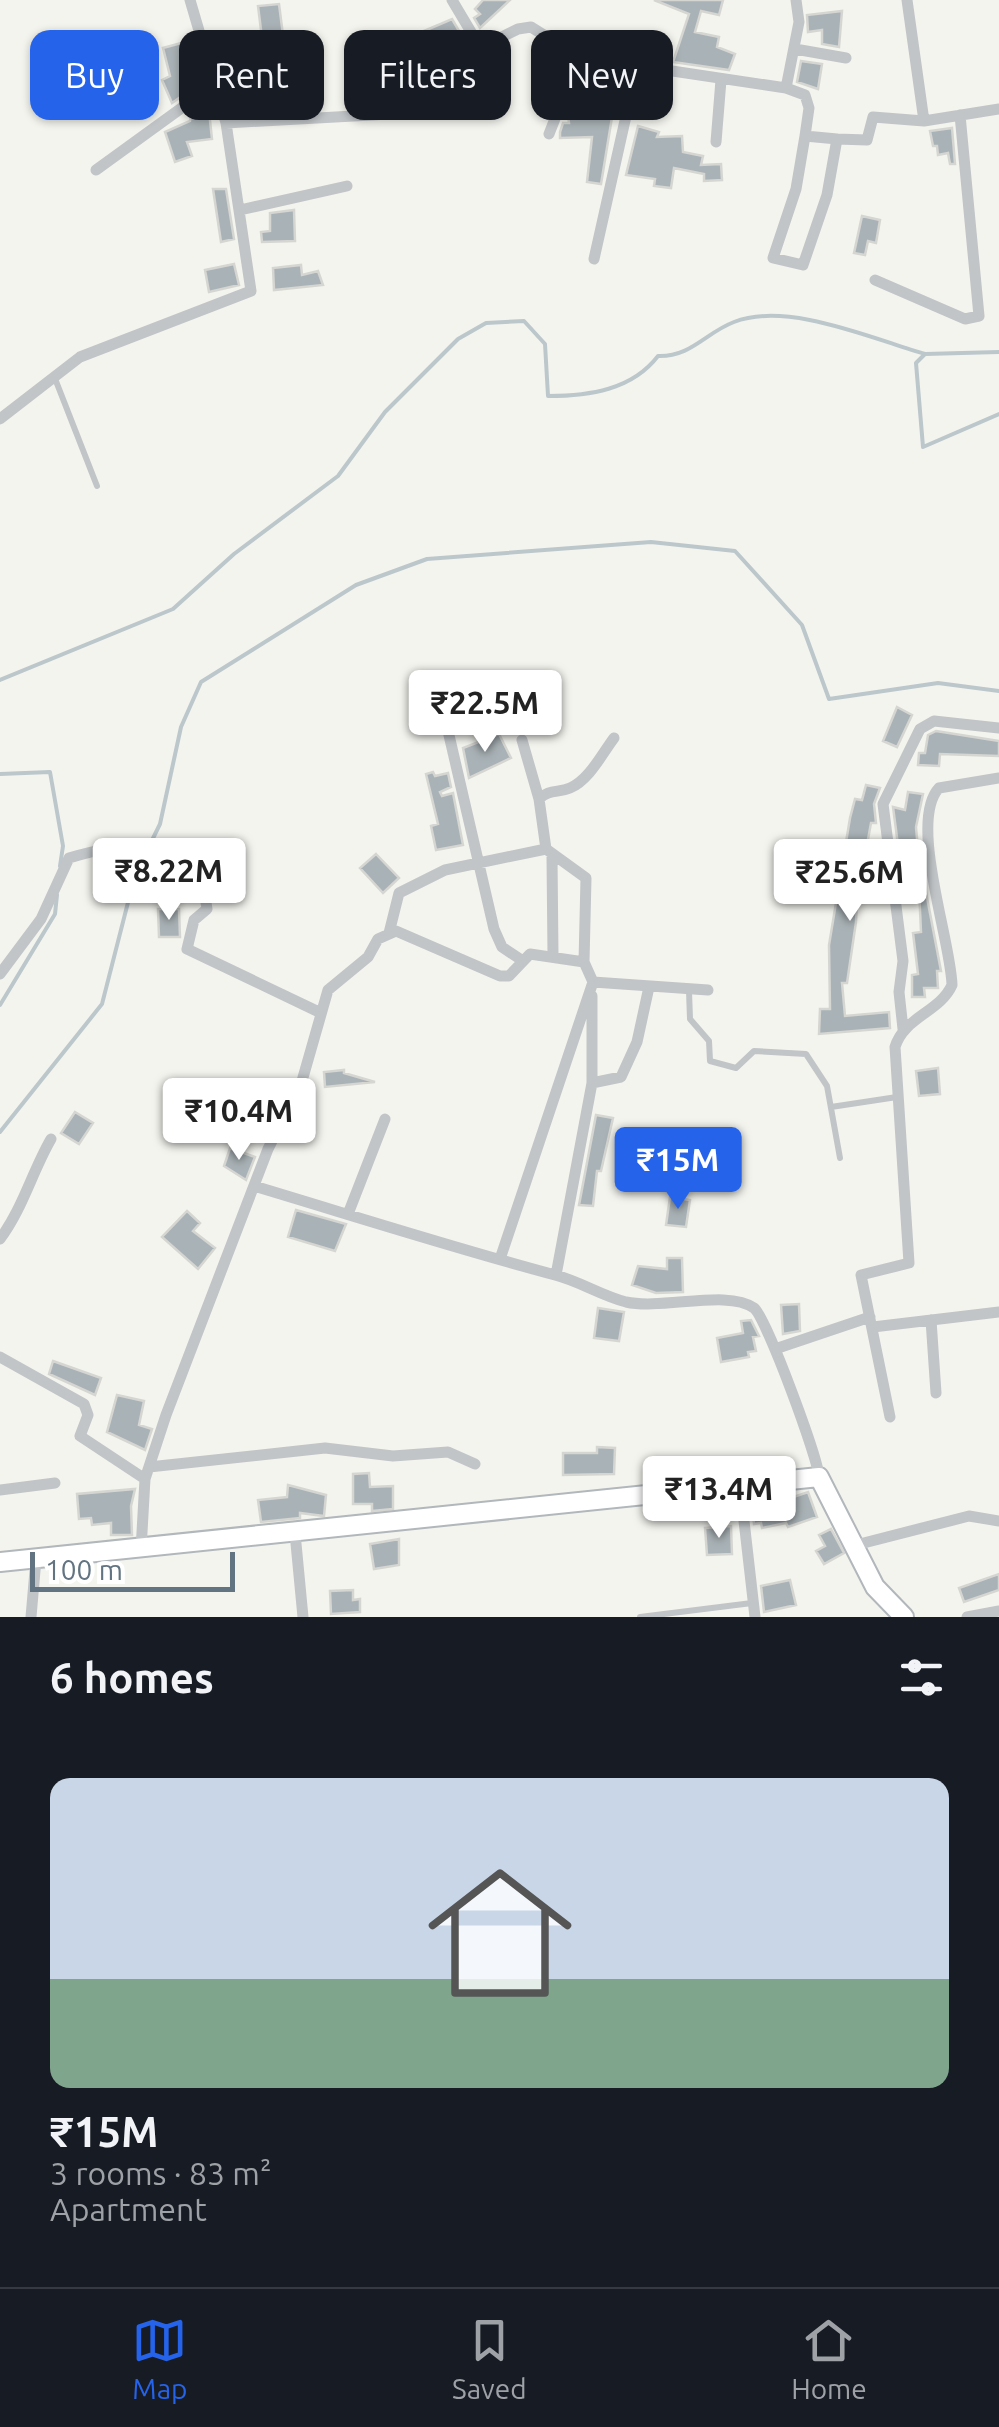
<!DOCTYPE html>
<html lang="en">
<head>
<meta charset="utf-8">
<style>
  :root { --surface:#171b24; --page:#242831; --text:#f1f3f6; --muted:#9ea1a6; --line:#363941; --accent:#2563eb }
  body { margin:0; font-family:Ubuntu,sans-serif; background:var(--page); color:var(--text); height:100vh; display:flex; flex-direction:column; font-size:38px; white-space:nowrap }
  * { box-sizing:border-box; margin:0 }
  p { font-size:32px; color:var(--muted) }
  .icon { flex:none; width:55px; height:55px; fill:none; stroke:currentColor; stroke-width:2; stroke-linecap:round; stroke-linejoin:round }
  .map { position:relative; height:1617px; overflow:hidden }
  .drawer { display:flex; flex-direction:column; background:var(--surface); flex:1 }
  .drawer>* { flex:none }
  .hud { position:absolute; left:30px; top:30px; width:940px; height:90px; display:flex; gap:20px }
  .scale { position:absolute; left:30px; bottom:25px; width:205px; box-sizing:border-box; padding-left:10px; border:5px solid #627481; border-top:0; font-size:28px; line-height:35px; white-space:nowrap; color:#627481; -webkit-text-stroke:8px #fff; paint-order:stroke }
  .price { position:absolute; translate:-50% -85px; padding:0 22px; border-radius:10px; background:#fff; color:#222; font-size:32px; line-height:65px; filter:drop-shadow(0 2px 5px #0008) }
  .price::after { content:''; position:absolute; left:50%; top:60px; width:30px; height:22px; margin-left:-15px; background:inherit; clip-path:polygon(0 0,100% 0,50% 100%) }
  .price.selected { background:var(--accent); color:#fff }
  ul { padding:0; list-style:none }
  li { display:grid; align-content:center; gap:20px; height:530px; padding:0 50px }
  li span { display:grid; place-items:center; height:310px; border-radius:20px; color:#555 }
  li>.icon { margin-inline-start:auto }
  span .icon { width:180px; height:180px; fill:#fffc; stroke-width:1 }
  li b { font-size:42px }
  h2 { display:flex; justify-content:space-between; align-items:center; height:120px; padding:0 50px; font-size:42px }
  .chip { padding:0 35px; border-radius:20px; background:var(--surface); box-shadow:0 2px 8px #0004; font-size:35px; line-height:90px }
  .chip.selected { background:var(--accent); color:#fff }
  .dock { display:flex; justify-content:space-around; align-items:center; height:140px; border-top:2px solid var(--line); background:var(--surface); font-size:28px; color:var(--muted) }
  .dock a { display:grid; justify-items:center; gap:5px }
  .dock .selected { color:var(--accent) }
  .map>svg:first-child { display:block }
</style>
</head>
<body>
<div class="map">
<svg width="999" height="1617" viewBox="0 0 999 1617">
  <rect width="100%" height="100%" fill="#f4f4ef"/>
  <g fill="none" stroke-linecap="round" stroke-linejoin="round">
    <path stroke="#bcc7cc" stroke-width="4" d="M999,352L925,354L916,363L923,447L999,414
      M0,680L173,609L234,554L338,476L385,412L458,339L486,323L524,321L545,344L548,396C589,396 632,390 658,356C691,357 705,333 734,322C787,301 873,339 925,354
      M0,774L50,772L63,846L60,866
      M0,1005L55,914L57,895
      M0,1132L102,1004L135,875L160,824L181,727L201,682L356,585L427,559L651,542L735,551L802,625L829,699L938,683L999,691"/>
  </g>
  <path fill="#a9b2b6" stroke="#d5d5d2" stroke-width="2.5" d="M483,0H510L480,28L474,18L480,14L475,9Z
    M654,0H723L719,15L701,11L695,32L719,37L717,47L735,54L729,70L673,62L689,14Z
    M279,4L284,43L263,46L258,6Z
    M842,11L839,47L822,44V30L808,32L807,15Z
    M452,19L462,36L427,54L417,34Z
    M192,40L200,83L172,103L162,80L170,76L163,48Z
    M801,61L822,64L818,89L797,82Z
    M602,90L616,93L601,184L587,182L592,137L560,138V132L563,123H569L568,116L597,115Z
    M209,111L212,139L187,142L192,156L175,162L165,132L190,121L191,113Z
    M638,126L659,132L657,137L682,136L683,152L703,156L701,165L721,164L722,180L704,181V174L674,168L671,188L654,186L655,179L626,175Z
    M952,128L955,164H950L948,153L938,155L937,146H933L930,131Z
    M213,189H226L234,239L221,242Z
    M294,210L295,241L262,242L261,232L270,231V213Z
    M862,216L880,220L876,243L868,241L865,255L854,253Z
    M234,264L239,285L209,292L205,270Z
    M301,265L302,275L318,271L323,285L274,290L273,268Z
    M500,691L501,719L476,720L475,692Z
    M897,707L912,715L897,747L883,741Z
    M936,731L999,741V756L940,754L939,766L918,765L919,753H925L928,735Z
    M499,734L511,758L469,778L463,748Z
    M433,772L435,776L448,773L451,787L440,792L442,796L453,793L463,845L436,850L431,826L438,824L426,774Z
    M866,785L880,788L874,804L876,823H871L864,861H859L856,922L847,983H842L845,1016L889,1012L890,1028L819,1034L820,1009H830L829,945L850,818L855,799L862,800Z
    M908,792L923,794L916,827L918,850L941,971H937L938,988H924L925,997H912V975L918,974L913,933L921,932L919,889L904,891L893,807L905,810Z
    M376,854L399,878L383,893L360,868Z
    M158,909H179L180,937H159Z
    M938,1068L940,1094L919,1096L916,1071Z
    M344,1070V1073L375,1082L325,1087L324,1072Z
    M75,1112L93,1123L79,1144L61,1133Z
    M596,1115L613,1118L601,1171H597L593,1206L579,1205Z
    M230,1148L255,1157L246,1180L224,1166Z
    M670,1197L690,1200L686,1227L666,1225Z
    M296,1210L346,1224L335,1251L288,1237Z
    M187,1211L200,1223L193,1231L215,1248L198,1269L162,1237Z
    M667,1258H682L683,1292L656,1293L632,1285L638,1266L667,1269Z
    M799,1304L800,1331L783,1334L781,1305Z
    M598,1308L624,1312L619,1341L594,1338Z
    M751,1320L759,1336L753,1337L756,1351L748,1352L749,1357L721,1362L717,1338L743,1333L741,1321Z
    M53,1361L101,1378L95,1395L49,1374Z
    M117,1395L144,1401L139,1425L152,1429L145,1450L107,1432Z
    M597,1447L615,1448L614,1474L563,1475V1453H597Z
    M369,1473L370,1487L393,1486V1509L372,1511V1504H353V1474Z
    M288,1485L326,1495L324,1516L300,1513V1518L261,1522L258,1500L287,1497Z
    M135,1489L131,1506L132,1535H111V1523L92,1525L91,1518L79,1519L77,1494Z
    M808,1492L817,1517L788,1527L786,1523L762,1528L761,1523L754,1524L751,1497L763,1495L764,1507Z
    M731,1526L732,1554L707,1555L705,1528Z
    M831,1529L844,1553L824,1564L816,1551L825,1546L819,1535Z
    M399,1539V1565L374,1569L370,1544Z
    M999,1574V1590L964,1602L959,1588Z
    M790,1580L796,1605L764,1612L761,1586Z
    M353,1590V1600L360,1599V1612L331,1614L330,1591Z"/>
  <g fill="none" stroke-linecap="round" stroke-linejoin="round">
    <g stroke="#b1b7bb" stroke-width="22">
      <path id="secondary" d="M0,1562L819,1477L875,1587L904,1617"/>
    </g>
    <path stroke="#c1c5c8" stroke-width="6" d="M54,376L97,486
      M689,991L690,1019L709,1041L710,1061L736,1068L754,1051L806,1054L827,1086L840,1158
      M831,1107L897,1097
      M640,1617L752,1603"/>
    <path stroke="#c1c5c8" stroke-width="11" d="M452,0L480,47
      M907,0L924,121
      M795,49L846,58
      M786,88L805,95L809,108L805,136L837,139L827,195L803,265L773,258L796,189L805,136
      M226,123L426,112L435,103L434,79L441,67L518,29L531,27L579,57L786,88L799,22L796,0
      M549,134L579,57
      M837,139L867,140L873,117L924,121L999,109
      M716,142L721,80
      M96,170L216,83
      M240,210L347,186
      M594,259L637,67
      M875,280L965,319L979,316L960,115
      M0,419L80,357L251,291L226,123L190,0
      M442,705L494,929L502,947L523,961
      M522,740L539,799
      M552,857L553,955
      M389,933L399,893L445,870L546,849
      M584,962L586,878L546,849L539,799C549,789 558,793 570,788C589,780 602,754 614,738
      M0,974L41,919L69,858C129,840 152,846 203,883L207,909L194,920L187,949L321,1013
      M903,1029L899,992L903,961L883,804L920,729L934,721L999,728
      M592,1083V996
      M254,1186C354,1216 454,1248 555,1275C579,1281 602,1296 626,1302C663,1310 728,1289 754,1308C766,1317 818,1458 819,1477
      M348,1214L385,1119
      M0,1239C23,1208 32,1172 51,1139
      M500,1259L593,982
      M556,1275L592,1083L621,1077L637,1042L649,987
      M931,1320L936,1393
      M873,1327L999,1312
      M775,1349L870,1317
      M0,1357L84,1404L88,1415L80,1436L145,1479
      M890,1417L861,1275L909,1263L895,1047C904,1017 940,1012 952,985C951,940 908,821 939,788L999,778
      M149,1467L325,1448L393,1456L448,1452L475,1464
      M740,1486L755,1617
      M0,1490L55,1483
      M295,1533L303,1617
      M852,1546L969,1516L999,1521
      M141,1550L145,1479L166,1415L268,1149L302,1081L328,990L368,957L378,939L396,931L500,976H509L530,954L584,962L593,982L708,990
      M31,1617L36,1559
      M967,1617L999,1611"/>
    <use href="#secondary" stroke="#fff" stroke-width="18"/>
  </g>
</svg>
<div class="scale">100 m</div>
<b class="price" style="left:485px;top:755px">₹22.5M</b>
<b class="price" style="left:169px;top:923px">₹8.22M</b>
<b class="price" style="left:850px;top:924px">₹25.6M</b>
<b class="price" style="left:239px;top:1163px">₹10.4M</b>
<b class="price selected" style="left:678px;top:1212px">₹15M</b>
<b class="price" style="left:719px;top:1541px">₹13.4M</b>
<div class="hud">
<a class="chip selected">Buy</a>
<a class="chip">Rent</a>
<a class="chip">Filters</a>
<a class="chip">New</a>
</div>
</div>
<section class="drawer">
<h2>6 homes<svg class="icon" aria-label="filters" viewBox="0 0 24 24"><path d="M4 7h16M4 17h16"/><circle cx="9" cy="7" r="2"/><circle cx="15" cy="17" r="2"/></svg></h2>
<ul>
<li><span style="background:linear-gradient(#c9d6e8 65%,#7fa58c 0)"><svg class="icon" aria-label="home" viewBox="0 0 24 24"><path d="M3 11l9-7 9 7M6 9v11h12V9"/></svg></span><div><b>₹15M</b><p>3 rooms · 83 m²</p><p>Apartment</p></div></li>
</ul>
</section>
<nav class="dock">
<a class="selected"><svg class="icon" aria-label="map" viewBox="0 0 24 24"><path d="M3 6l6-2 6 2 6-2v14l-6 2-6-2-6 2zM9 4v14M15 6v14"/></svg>Map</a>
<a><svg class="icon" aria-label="saved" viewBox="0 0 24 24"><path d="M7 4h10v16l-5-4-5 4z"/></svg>Saved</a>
<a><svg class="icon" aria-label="home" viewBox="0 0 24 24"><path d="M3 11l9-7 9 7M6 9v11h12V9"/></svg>Home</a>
</nav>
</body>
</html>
